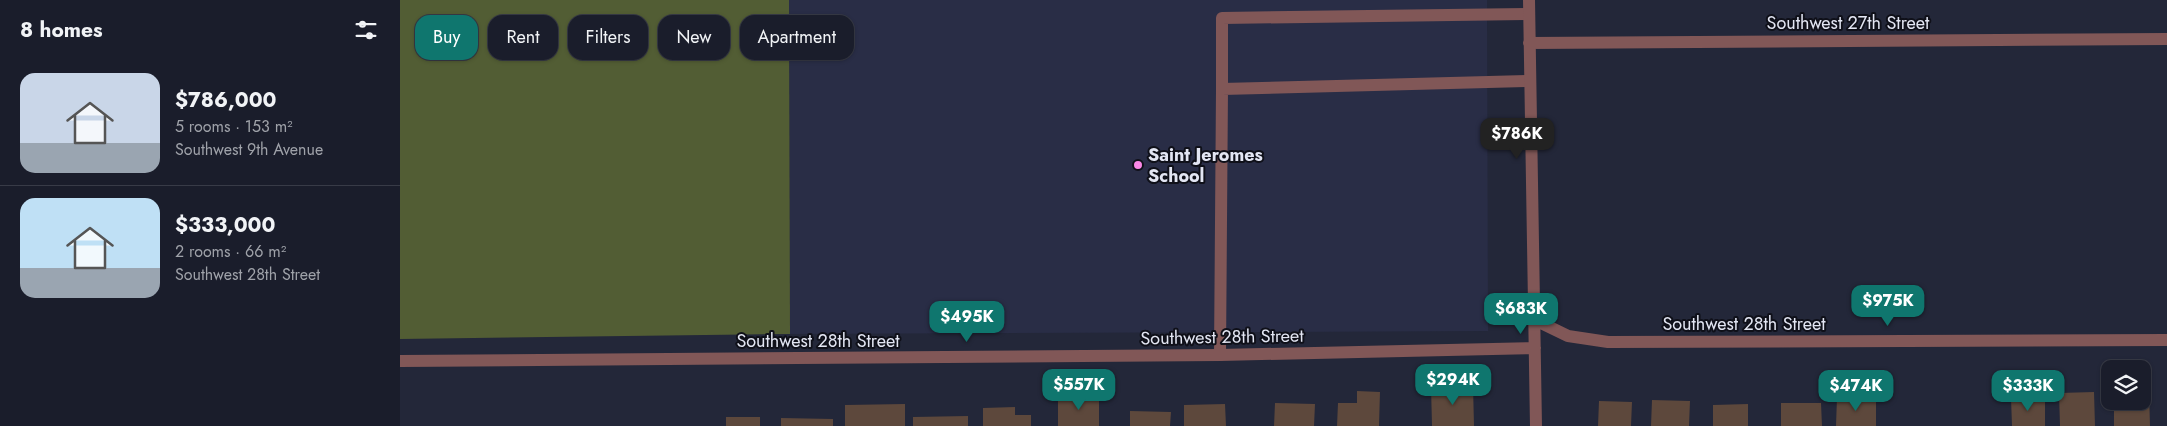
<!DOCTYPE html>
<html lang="en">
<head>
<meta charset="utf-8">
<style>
  :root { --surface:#1a1d2b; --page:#272a37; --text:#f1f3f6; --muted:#9fa2a9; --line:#383b47; --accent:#0f766e }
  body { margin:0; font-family:Jost,sans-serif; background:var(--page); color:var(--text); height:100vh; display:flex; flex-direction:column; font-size:19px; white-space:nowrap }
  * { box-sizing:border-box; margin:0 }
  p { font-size:16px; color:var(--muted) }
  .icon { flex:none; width:28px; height:28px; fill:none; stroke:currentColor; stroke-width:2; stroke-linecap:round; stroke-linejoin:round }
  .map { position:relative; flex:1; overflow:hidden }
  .drawer { display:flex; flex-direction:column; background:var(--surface); width:400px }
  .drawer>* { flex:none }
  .top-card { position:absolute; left:15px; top:15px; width:475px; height:45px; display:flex; gap:10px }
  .tools { position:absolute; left:1701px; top:360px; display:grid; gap:10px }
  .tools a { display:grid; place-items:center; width:50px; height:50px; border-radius:10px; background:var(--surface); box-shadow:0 1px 4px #0004,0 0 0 1px var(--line); font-size:25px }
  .price { position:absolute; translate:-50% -42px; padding:0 11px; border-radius:10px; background:var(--accent); color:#fff; font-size:16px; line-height:32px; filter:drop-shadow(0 1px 2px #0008) }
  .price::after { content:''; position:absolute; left:50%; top:30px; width:15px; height:11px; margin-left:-8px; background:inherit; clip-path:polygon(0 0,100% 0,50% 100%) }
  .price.active { background:#222; color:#fff }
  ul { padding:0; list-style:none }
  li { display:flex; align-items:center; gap:15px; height:125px; padding:0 20px }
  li+li { border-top:1px solid var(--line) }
  li span { display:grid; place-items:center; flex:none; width:140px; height:100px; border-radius:15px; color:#555 }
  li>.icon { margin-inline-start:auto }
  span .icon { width:60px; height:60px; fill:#fffc; stroke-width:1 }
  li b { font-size:21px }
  h2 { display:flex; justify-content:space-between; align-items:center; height:60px; padding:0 20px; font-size:21px }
  .chip { padding:0 18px; border-radius:15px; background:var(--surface); box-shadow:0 1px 4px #0004,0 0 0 1px var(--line); font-size:18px; line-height:45px }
  .chip.active { background:var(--accent); color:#fff }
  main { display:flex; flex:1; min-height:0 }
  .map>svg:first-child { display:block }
</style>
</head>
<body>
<main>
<section class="drawer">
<h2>8 homes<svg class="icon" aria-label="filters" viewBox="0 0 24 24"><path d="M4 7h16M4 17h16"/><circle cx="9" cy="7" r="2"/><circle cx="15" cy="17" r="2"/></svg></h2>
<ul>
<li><span style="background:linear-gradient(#c9d6e8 70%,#9aa5b1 0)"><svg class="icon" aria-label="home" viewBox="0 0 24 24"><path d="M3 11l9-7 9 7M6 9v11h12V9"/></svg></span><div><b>$786,000</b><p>5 rooms · 153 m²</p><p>Southwest 9th Avenue</p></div></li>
<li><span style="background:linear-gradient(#bfe0f5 70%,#9aa5b1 0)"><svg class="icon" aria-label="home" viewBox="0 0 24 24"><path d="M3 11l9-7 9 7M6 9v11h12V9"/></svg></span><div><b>$333,000</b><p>2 rooms · 66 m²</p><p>Southwest 28th Street</p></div></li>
</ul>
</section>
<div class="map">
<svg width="1767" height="426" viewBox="0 0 1767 426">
  <rect width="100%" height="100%" fill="#232739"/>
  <path fill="#292d46" d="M389,0H1087L1088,331L390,334Z"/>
  <path fill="#525d34" d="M0,0H389L390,334L0,339Z"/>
  <path fill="#5d483c" d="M1073,385L1074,426H1032L1031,386Z
    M957,391L980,392L979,426H937L938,403H957Z
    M1742,391H1749L1750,426H1714V401H1742Z
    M1694,392L1695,426H1660L1659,393Z
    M699,395V426H658V396Z
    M1437,397L1476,398V426H1436Z
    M1645,397V426H1612L1611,398Z
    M1252,400L1290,401L1289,426H1251Z
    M1199,401L1232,402L1231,426H1198Z
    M875,403L915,404L914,426H874Z
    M1381,403H1421L1422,426H1381Z
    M505,404V426H445V405Z
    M825,404L826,426H784V405Z
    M1348,404V426H1313V405Z
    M615,407V415H631V426H583V408Z
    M730,411L771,412L770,426H730Z
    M568,416V426H513V417Z
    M326,417H360V426H326Z
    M381,418L433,419V426H381Z"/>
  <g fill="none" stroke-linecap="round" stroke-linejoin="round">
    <path stroke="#815757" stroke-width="12" d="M822,89V18L1129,14
      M820,355L822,89L1129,81"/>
    <path stroke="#815757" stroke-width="12" d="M1129,0L1136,426
      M1129,43L1767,39
      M1135,320L1168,336L1208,342L1767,340
      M0,361L820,355L1135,348"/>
  </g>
  <circle fill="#fa87e7" stroke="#0f1019" stroke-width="2" cx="738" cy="165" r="5"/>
  <g text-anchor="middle" stroke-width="4" stroke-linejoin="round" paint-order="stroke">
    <g font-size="18" fill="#e3e6f3" stroke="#0f1019">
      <text x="1448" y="29">Southwest 27th Street</text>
      <text x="1344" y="330">Southwest 28th Street</text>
      <text transform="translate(822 337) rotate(-1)" y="6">Southwest 28th Street</text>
      <text x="418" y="347">Southwest 28th Street</text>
    </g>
    <g font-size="18" font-weight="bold" fill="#e3e6f3" stroke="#0f1019" text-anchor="start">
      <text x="748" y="161">Saint Jeromes<tspan x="748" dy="21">School</tspan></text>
    </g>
  </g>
</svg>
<div class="tools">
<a><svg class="icon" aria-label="layers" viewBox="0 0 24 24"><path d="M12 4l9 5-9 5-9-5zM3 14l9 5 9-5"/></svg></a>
</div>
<b class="price active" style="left:1117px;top:160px">$786K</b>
<b class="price" style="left:1488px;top:327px">$975K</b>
<b class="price" style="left:1121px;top:335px">$683K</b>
<b class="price" style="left:567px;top:343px">$495K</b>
<b class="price" style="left:1053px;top:406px">$294K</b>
<b class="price" style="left:679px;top:411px">$557K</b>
<b class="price" style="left:1456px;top:412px">$474K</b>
<b class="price" style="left:1628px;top:412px">$333K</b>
<div class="top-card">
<a class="chip active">Buy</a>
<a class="chip">Rent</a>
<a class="chip">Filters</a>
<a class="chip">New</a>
<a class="chip">Apartment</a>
</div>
</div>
</main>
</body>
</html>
